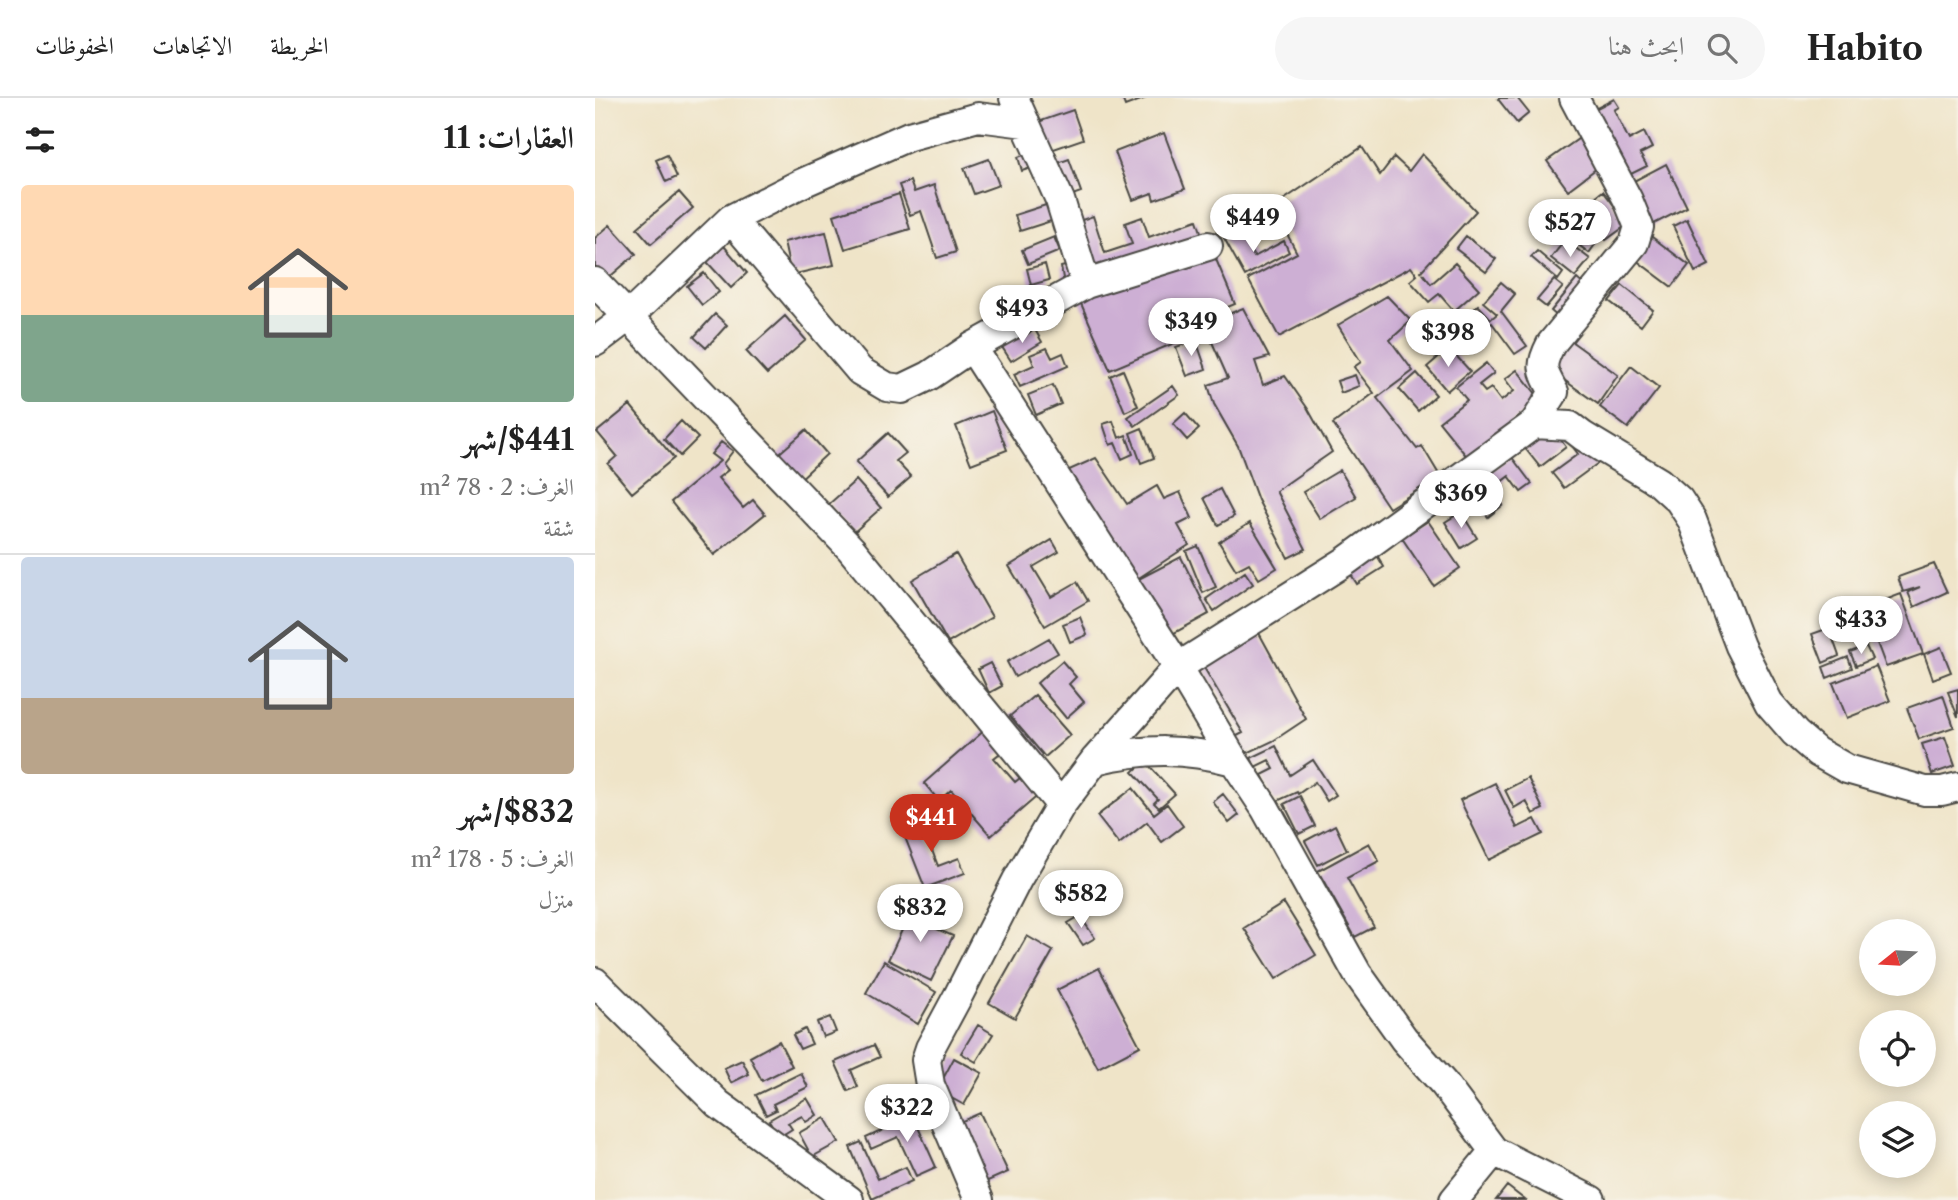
<!DOCTYPE html>
<html lang="ar">
<head>
<meta charset="utf-8">
<style>
  :root { --surface:#fff; --page:#f6f6f6; --text:#222; --muted:#767676; --line:#e0e0e0; --accent:#c8321e }
  body { margin:0; font-family:"Libre Caslon Text",Amiri,serif; background:var(--page); color:var(--text); direction:rtl; height:100vh; display:flex; flex-direction:column; font-size:26px; white-space:nowrap }
  * { box-sizing:border-box; margin:0 }
  p { font-size:23px; color:var(--muted) }
  .icon { flex:none; width:38px; height:38px; fill:none; stroke:currentColor; stroke-width:2; stroke-linecap:round; stroke-linejoin:round }
  .map { position:relative; flex:1; overflow:hidden; direction:ltr }
  .drawer { display:flex; flex-direction:column; background:var(--surface); width:595px }
  .drawer>* { flex:none }
  .needle { width:46px; rotate:252deg }
  .controls { position:absolute; left:1264px; top:821px; display:grid; gap:14px }
  .controls a { display:grid; place-items:center; width:77px; height:77px; border-radius:50%; background:var(--surface); box-shadow:0 4px 18px #0003; font-size:35px }
  .price { position:absolute; translate:-50% -60px; padding:0 16px; border-radius:24px; background:#fff; color:#222; font-size:23px; line-height:46px; filter:drop-shadow(0 2px 4px #0008) }
  .price::after { content:''; position:absolute; left:50%; top:42px; width:21px; height:16px; margin-left:-10px; background:inherit; clip-path:polygon(0 0,100% 0,50% 100%) }
  .price.active { background:var(--accent); color:#fff }
  ul { padding:0; list-style:none }
  li { display:grid; align-content:center; gap:14px; height:371px; padding:0 21px }
  li+li { border-top:2px solid var(--line) }
  li span { display:grid; place-items:center; height:217px; border-radius:7px; color:#555 }
  li>.icon { margin-inline-start:auto }
  span .icon { width:126px; height:126px; fill:#fffc; stroke-width:1 }
  li b { font-size:30px }
  h2 { display:flex; justify-content:space-between; align-items:center; height:84px; padding:0 21px; font-size:30px }
  header { display:flex; align-items:center; gap:42px; box-sizing:border-box; height:98px; padding:0 35px; background:var(--surface); border-bottom:2px solid var(--line) }
  header strong { font-size:33px }
  nav { display:flex; gap:38px; margin-inline-start:auto; font-size:24px }
  .search { width:490px; height:63px; background:var(--page); display:flex; align-items:center; gap:18px; box-sizing:border-box; padding:0 24px; border-radius:38px; color:var(--muted); font-size:26px }
  main { display:flex; flex:1; min-height:0 }
  .map>svg:first-child { display:block }
</style>
</head>
<body>
<header>
<strong>Habito</strong>
<div class="search"><svg class="icon" aria-label="search" viewBox="0 0 24 24"><circle cx="10" cy="10" r="6"/><path d="M15 15l6 6"/></svg>ابحث هنا</div>
<nav><a>الخريطة</a><a>الاتجاهات</a><a>المحفوظات</a></nav>
</header>
<main>
<div class="map">
<svg width="1363" height="1102" viewBox="0 0 1363 1102">
  <rect width="100%" height="100%" fill="#f7f3e8"/>
  <filter id="ink" filterUnits="userSpaceOnUse"><feTurbulence type="fractalNoise" baseFrequency=".0143" numOctaves="2"/><feDisplacementMap in="SourceGraphic" scale="14" xChannelSelector="R" yChannelSelector="G"/><feConvolveMatrix kernelMatrix="1 2 1 2 8 2 1 2 1" color-interpolation-filters="sRGB"/></filter>
  <filter id="wash" filterUnits="userSpaceOnUse"><feTurbulence type="fractalNoise" baseFrequency=".00686" numOctaves="4" result="noise"/><feDisplacementMap in="SourceGraphic" scale="28" xChannelSelector="R" yChannelSelector="G"/><feGaussianBlur stdDeviation="1.57" result="paint"/><feColorMatrix in="noise" values="0 0 0 0 0 0 0 0 0 0 0 0 0 0 0 0 0 1.4 0 .05"/><feComposite in="paint" operator="in"/></filter>
  <g filter="url(#wash)">
    <rect width="100%" height="100%" fill="#efe4c8"/>
    <g id="blocks">
      <path fill="#cdafd4" d="M527,0H551L530,8Z
        M905,0H922L934,15L922,25L903,1Z
        M1019,1L1024,9L1019,12L1034,42L1049,34L1057,50L1045,56L1052,68L1030,79L998,12Z
        M478,12L488,41L453,53L443,24Z
        M569,35L590,91L559,102L557,95L538,102L520,54Z
        M986,39L1006,67L973,92L952,63Z
        M767,49L785,77L799,59L814,73L827,56L881,113L826,173L836,186L860,165L884,191L859,213L844,196L834,204L815,183L822,177L816,169L684,239L653,181L702,155L678,109Z
        M435,55L439,69L427,73L423,59Z
        M72,57L82,79L71,84L61,62Z
        M394,61L404,87L379,96L369,70Z
        M474,61L486,94L464,102L452,69Z
        M1071,66L1092,109L1057,127L1035,85Z
        M315,83L319,94L339,87L361,154L342,160L326,113L315,117L304,87Z
        M1008,93L1033,126L1011,142L987,109Z
        M84,94L98,110L56,146L42,130Z
        M304,96L315,131L250,151L239,117Z
        M454,106L459,122L425,133L420,117Z
        M971,116L1004,141L994,155L961,129Z
        M498,118L510,155L537,146L530,125L547,119L554,139L602,122L608,140L499,177L481,124Z
        M1092,121L1114,167L1100,174L1078,128Z
        M15,127L41,156L10,183L0,172V140Z
        M644,132L659,159L689,143L694,154L650,178L629,140Z
        M231,134L239,167L196,177L189,144Z
        M871,138L901,161L891,174L861,151Z
        M459,139L465,153L433,166L427,152Z
        M1057,139L1094,167L1077,189L1041,162Z
        M970,142L995,161L980,179L956,160Z
        M129,148L152,175L136,190L112,164Z
        M617,152L640,206L596,224L601,236L515,272L484,201Z
        M942,153L968,175L963,182L936,159Z
        M450,166L454,182L436,187L432,171Z
        M478,166L481,183L469,186L466,169Z
        M109,175L124,194L107,207L92,188Z
        M982,181L990,188L964,220L956,213Z
        M959,182L968,189L951,209L942,202Z
        M906,184L920,196L906,213L932,248L920,256L897,225L884,238L868,221L883,207L896,221L902,216L888,204Z
        M1027,187L1058,212L1046,228L1014,203Z
        M792,198L816,223L795,242L818,273L782,300L822,351L827,348L845,378L794,410L738,326L779,295L759,269L766,264L743,227Z
        M648,210L674,259L660,263L668,287L690,278L713,311L737,354L681,393L711,451L693,460L663,402L643,348L619,306L613,287L633,280L609,226Z
        M120,216L132,227L111,250L99,239Z
        M190,218L211,242L172,276L151,253Z
        M439,230L447,244L416,263L407,249Z
        M601,242L611,271L592,278L581,249Z
        M976,243L1023,277L1003,306L955,272Z
        M452,250L457,260L468,255L473,268L425,289L419,276L439,267L435,257Z
        M854,250L875,273L852,293L832,269Z
        M891,265L899,275L884,287L890,294L896,290L906,303L919,293L910,281L922,272L945,301L873,360L844,324L872,302L861,289Z
        M1036,268L1064,290L1033,330L1005,309Z
        M528,272L543,308L530,314L515,278Z
        M822,275L841,297L823,313L804,291Z
        M760,277L764,288L746,295L742,283Z
        M458,287L466,306L441,317L433,297Z
        M578,288L584,297L540,328L533,319Z
        M35,307L79,360L37,395L13,366L22,358L2,334Z
        M397,313L412,352L376,366L361,328Z
        M590,315L604,331L592,342L578,326Z
        M86,323L103,340L85,358L69,341Z
        M518,323L524,340L531,337L538,356L527,361L520,345L515,347L508,326Z
        M955,328L971,349L945,369L929,349Z
        M547,330L559,360L546,365L535,335Z
        M211,332L232,356L202,384L180,359Z
        M965,332L1006,363L969,390L957,375L983,356Z
        M293,335L311,355L301,363L316,379L293,399L261,364Z
        M126,344L138,353L128,366L133,372L123,380L148,410L158,402L170,416L119,457L76,404L125,363L116,356Z
        M916,358L937,386L926,394L914,378L896,392L908,407L893,419L872,392Z
        M501,360L532,406L562,388L569,401L585,394L597,420L583,427L594,447L536,485L586,459L614,516L561,545L472,373Z
        M745,372L761,399L725,421L708,394Z
        M261,382L286,410L258,435L234,406Z
        M625,391L639,418L623,427L609,400Z
        M866,414L882,440L866,450L850,424Z
        M833,423L865,470L839,488L807,440Z
        M655,425L682,470L664,481L654,465L641,472L624,444Z
        M771,439L789,469L762,486L744,457Z
        M457,442L464,454L438,469L456,499L482,484L493,503L450,528L414,468Z
        M603,448L621,489L608,495L591,453Z
        M361,456L397,519L353,545L317,482Z
        M1339,466L1352,494L1319,509L1313,494L1325,489L1308,494L1303,479Z
        M650,474L658,486L619,513L611,501Z
        M1306,496L1328,556L1291,569L1269,510Z
        M1268,518L1271,528L1257,534L1253,524Z
        M485,519L492,537L475,544L468,526Z
        M1234,530L1244,558L1228,565L1217,536Z
        M664,535L711,621L678,643L646,658L638,640L648,635L608,568Z
        M454,540L463,555L420,579L412,564Z
        M1271,548L1277,561L1261,568L1255,554Z
        M1346,549L1356,574L1338,581L1329,556Z
        M1253,559L1257,570L1232,580L1228,569Z
        M467,563L481,579L474,586L489,604L471,620L442,585Z
        M395,565L407,588L394,595L383,571Z
        M1281,568L1295,603L1252,620L1238,585Z
        M1363,591V619L1353,594Z
        M440,597L475,637L450,659L415,618Z
        M1348,597L1359,629L1324,641L1312,610Z
        M391,631L409,652L399,660L420,684L430,676L446,695L396,738L356,692L344,703L329,685Z
        M1350,639L1360,668L1337,676L1327,646Z
        M681,648L695,677L718,662L741,697L732,703L720,684L703,696L702,694L680,704L667,677L679,671L674,662L660,669L656,660Z
        M550,663L580,696L564,710L559,705L563,701L538,674Z
        M933,680L948,711L938,716L931,703L919,710L910,692Z
        M900,685L922,730L940,721L948,736L894,762L865,702Z
        M538,690L559,716L572,706L588,728L567,744L552,724L524,746L502,718Z
        M628,696L644,717L634,725L618,704Z
        M705,698L720,728L704,736L689,706Z
        M348,719L353,731L332,739L343,768L364,760L370,775L330,790L308,734Z
        M740,727L752,752L723,767L710,743Z
        M774,745L784,763L752,780L779,829L760,839L723,773Z
        M320,804L341,815L335,828L358,838L336,883L293,862Z
        M689,805L721,857L681,881L649,830Z
        M485,818L500,840L488,847L473,825Z
        M432,838L458,853L420,920L394,905Z
        M289,863L341,894L323,926L271,895Z
        M504,870L545,948L503,970L462,892Z
        M235,919L241,934L228,939L222,924Z
        M383,927L398,936L381,964L366,955Z
        M210,931L217,946L205,951L198,937Z
        M184,943L197,968L167,983L155,959Z
        M279,947L285,959L256,972L263,989L253,993L240,964Z
        M359,960L387,975L369,1007L342,992Z
        M147,962L154,976L136,985L129,970Z
        M206,975L213,989L178,1006L181,1012L171,1017L161,997Z
        M212,1000L222,1017L211,1024L207,1018L193,1025L197,1031L184,1039L174,1022Z
        M385,1015L413,1074L386,1086L358,1027Z
        M318,1018L341,1069L321,1078L303,1039L276,1051L271,1040Z
        M230,1020L244,1044L217,1059L204,1035Z
        M266,1044L283,1081L311,1069L317,1083L277,1101L255,1049Z
        M912,1088L930,1102H901Z"/>
    </g>
  </g>
  <g filter="url(#ink)">
    <use href="#blocks" fill-opacity="0" stroke="#484743" stroke-width="2"/>
    <g fill="none" stroke-linecap="round" stroke-linejoin="round">
      <g stroke="#484743" stroke-width="32">
        <path id="minor" d="M419,0L465,102L491,186
          M136,121L265,273L292,289L307,291L334,278L377,249L491,186L613,148
          M0,184L256,451L466,707
          M0,244L33,219L136,121L205,86L314,38L383,19L430,25
          M377,249L583,569L500,662L466,707L422,782L363,898L335,950L331,962L335,987L384,1102
          M939,326L959,294C947,272 944,269 956,246L1039,145L1044,129L1033,102L979,0
          M500,662C551,650 589,650 639,663
          M0,884L123,1006L254,1102
          M859,1102L899,1053
          M996,1102L899,1053L849,986L809,941L762,875L670,710L639,663L583,569L751,463L939,326L975,328L988,338L1064,384L1084,402L1097,422L1145,548L1174,605L1200,635L1222,654L1252,671L1330,693H1347L1363,689"/>
      </g>
      <use href="#minor" stroke="#fff" stroke-width="28"/>
    </g>
  </g>
</svg>
<div class="controls">
<a><svg class="needle" viewBox="-14 -14 28 28"><path d="M0-13l5 13h-10z" fill="#e53935"/><path d="M0 13l5-13h-10z" fill="#767676"/></svg></a>
<a><svg class="icon" aria-label="locate" viewBox="0 0 24 24"><circle cx="12" cy="12" r="6"/><path d="M12 2v4M12 18v4M2 12h4M18 12h4"/></svg></a>
<a><svg class="icon" aria-label="layers" viewBox="0 0 24 24"><path d="M12 4l9 5-9 5-9-5zM3 14l9 5 9-5"/></svg></a>
</div>
<b class="price" style="left:658px;top:156px">$449</b>
<b class="price" style="left:975px;top:161px">$527</b>
<b class="price" style="left:427px;top:247px">$493</b>
<b class="price" style="left:596px;top:260px">$349</b>
<b class="price" style="left:853px;top:271px">$398</b>
<b class="price" style="left:866px;top:432px">$369</b>
<b class="price" style="left:1266px;top:558px">$433</b>
<b class="price active" style="left:336px;top:756px">$441</b>
<b class="price" style="left:486px;top:832px">$582</b>
<b class="price" style="left:325px;top:846px">$832</b>
<b class="price" style="left:312px;top:1046px">$322</b>
</div>
<section class="drawer">
<h2>العقارات: 11<svg class="icon" aria-label="filters" viewBox="0 0 24 24"><path d="M4 7h16M4 17h16"/><circle cx="9" cy="7" r="2"/><circle cx="15" cy="17" r="2"/></svg></h2>
<ul>
<li><span style="background:linear-gradient(#ffd9b3 60%,#7fa58c 0)"><svg class="icon" aria-label="home" viewBox="0 0 24 24"><path d="M3 11l9-7 9 7M6 9v11h12V9"/></svg></span><div><b>$441/شهر</b><p>الغرف: 2 · 78 m²</p><p>شقة</p></div></li>
<li><span style="background:linear-gradient(#c9d6e8 65%,#b9a48a 0)"><svg class="icon" aria-label="home" viewBox="0 0 24 24"><path d="M3 11l9-7 9 7M6 9v11h12V9"/></svg></span><div><b>$832/شهر</b><p>الغرف: 5 · 178 m²</p><p>منزل</p></div></li>
</ul>
</section>
</main>
</body>
</html>
